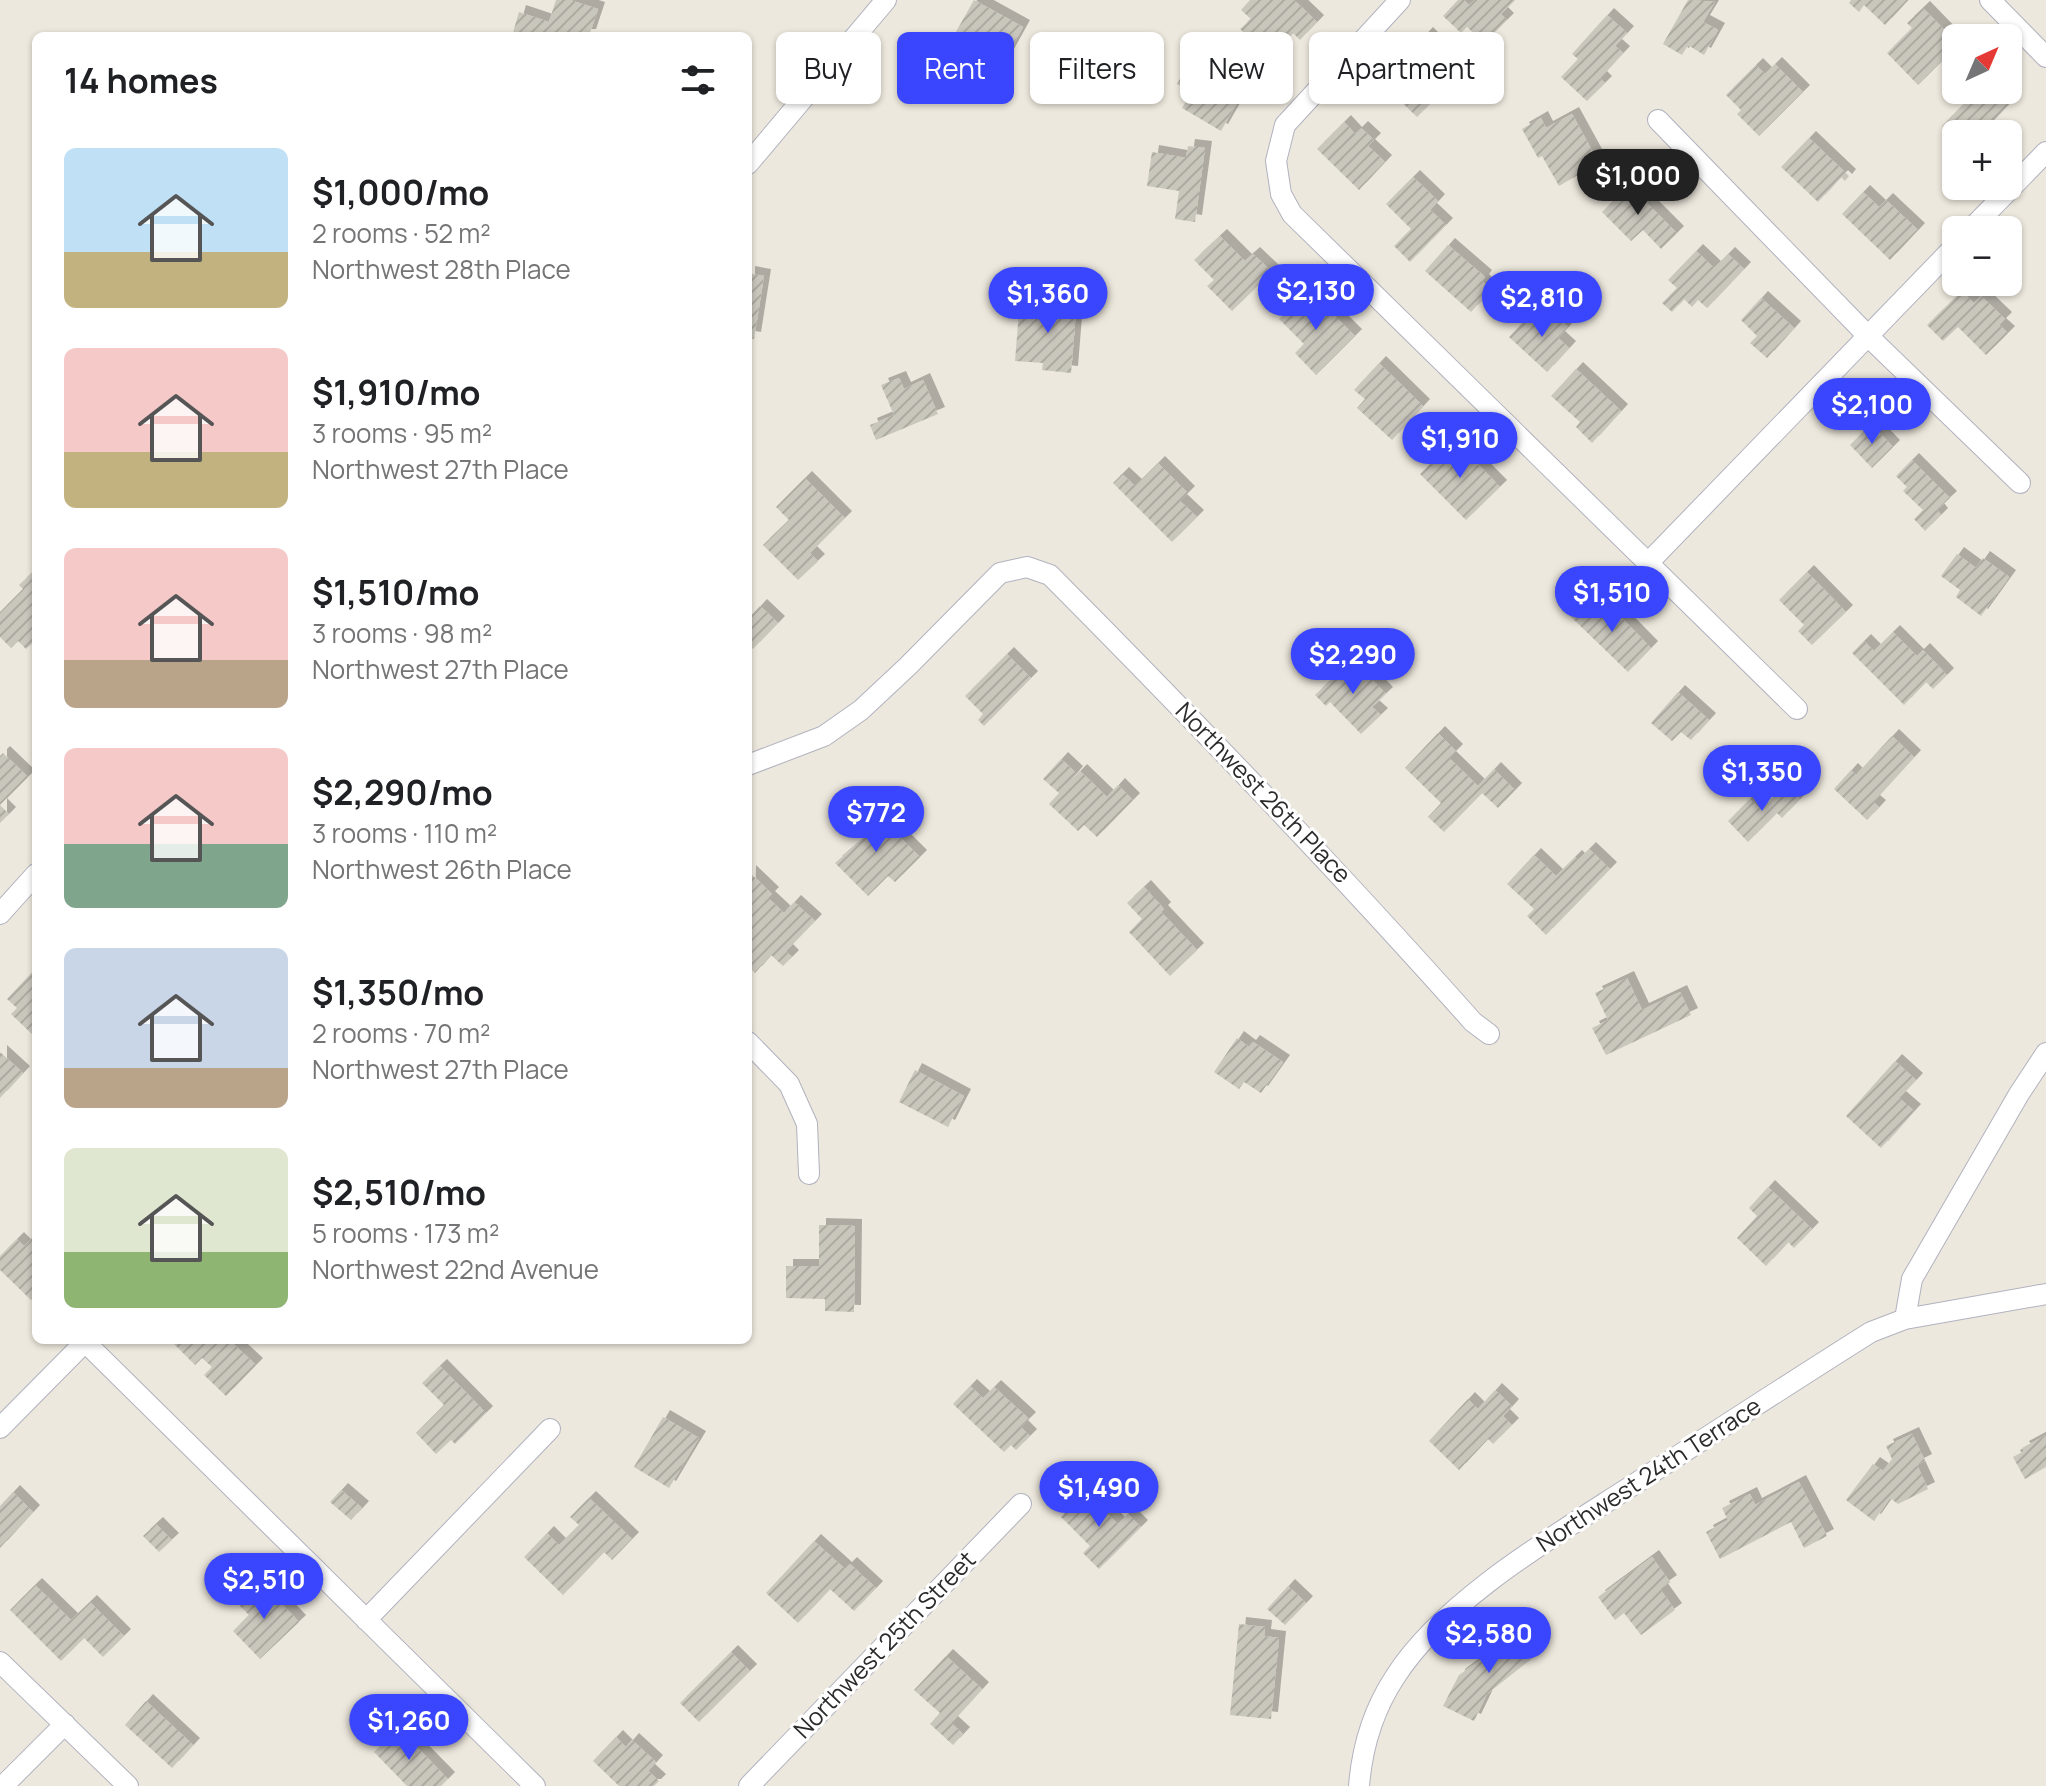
<!DOCTYPE html>
<html lang="en">
<head>
<meta charset="utf-8">
<style>
  :root { --surface:#fff; --page:#f6f6f6; --text:#202124; --muted:#757577; --accent:#3946fe }
  body { margin:0; font-family:Manrope,sans-serif; background:var(--page); color:var(--text); height:100vh; display:flex; flex-direction:column; font-size:30px; white-space:nowrap }
  * { box-sizing:border-box; margin:0 }
  p { font-size:26px; color:var(--muted) }
  .icon { flex:none; width:44px; height:44px; fill:none; stroke:currentColor; stroke-width:2; stroke-linecap:round; stroke-linejoin:round }
  .map { position:relative; flex:1; overflow:hidden }
  .side { position:absolute; left:32px; top:32px; width:720px; height:1312px; display:flex; flex-direction:column; background:var(--surface); border-radius:12px; box-shadow:0 2px 6px #0004 }
  .side>* { flex:none }
  .top-card { position:absolute; left:776px; top:32px; width:760px; height:72px; display:flex; gap:16px }
  .needle { width:52px; rotate:44deg }
  .buttons { position:absolute; left:1942px; top:24px; display:grid; gap:16px }
  .buttons a { display:grid; place-items:center; width:80px; height:80px; border-radius:12px; background:var(--surface); box-shadow:0 2px 6px #0004; font-size:40px }
  .price { position:absolute; translate:-50% -68px; padding:0 18px; border-radius:28px; background:var(--accent); color:#fff; font-size:26px; line-height:52px; filter:drop-shadow(0 2px 4px #0008) }
  .price::after { content:''; position:absolute; left:50%; top:48px; width:24px; height:18px; margin-left:-12px; background:inherit; clip-path:polygon(0 0,100% 0,50% 100%) }
  .price.active { background:#222; color:#fff }
  ul { padding:0; list-style:none }
  li { display:flex; align-items:center; gap:24px; height:200px; padding:0 32px }
  li span { display:grid; place-items:center; flex:none; width:224px; height:160px; border-radius:12px; color:#555 }
  li>.icon { margin-inline-start:auto }
  span .icon { width:96px; height:96px; fill:#fffc; stroke-width:1 }
  li b { font-size:34px }
  h2 { display:flex; justify-content:space-between; align-items:center; height:96px; padding:0 32px; font-size:34px }
  .chip { padding:0 28px; border-radius:12px; background:var(--surface); box-shadow:0 2px 6px #0004; font-size:28px; line-height:72px }
  .chip.active { background:var(--accent); color:#fff }
  .map>svg:first-child { display:block }
</style>
</head>
<body>
<div class="map">
<svg width="2046" height="1786" viewBox="0 0 2046 1786">
  <defs>
    <pattern id="building-hatch" width="6" height="6" patternUnits="userSpaceOnUse" patternTransform="scale(2)"><rect width="6" height="6" fill="#c9c6bc"/><path d="M-1 1l2-2M0 6l6-6M5 7l2-2" fill="none" stroke="#adaaa2"/></pattern>
    <filter id="shadow"><feDropShadow dx="7" dy="-7" stdDeviation="0" flood-color="#0004"/></filter>
  </defs>
  <rect width="100%" height="100%" fill="#ede8dd"/>
  <path fill="url(#building-hatch)" filter="url(#shadow)" d="M556,0H570L598,9L589,36H512L519,12L549,22Z
    M974,0L1023,27L1002,65L983,54L974,70L944,53Z
    M1250,0H1294L1317,22L1300,40L1293,33L1270,57L1240,29L1251,19L1241,10Z
    M1458,0H1464L1469,5L1475,0H1515L1501,14L1507,20L1484,43L1467,27L1461,33L1443,16Z
    M1688,0L1715,2L1703,22L1718,30L1704,55L1688,45L1682,55L1663,44Z
    M1851,0H1908L1885,25L1864,5L1859,12L1849,3Z
    M1923,8L1956,42V67L1946,57L1918,85L1887,53L1912,28L1907,23Z
    M1607,15L1627,33L1615,46L1623,53L1600,78L1605,83L1587,101L1561,77L1578,59L1572,54Z
    M1426,34L1448,56L1444,60L1466,82L1445,104L1437,97L1417,117L1389,90L1418,61L1409,52Z
    M1209,43L1241,62L1223,94L1237,103L1221,131L1182,108L1192,92L1177,84L1187,67L1193,71Z
    M1775,64L1803,92L1759,136L1737,114L1741,110L1726,95L1756,65L1765,74Z
    M1977,90L1990,102L1998,93L2009,104L1981,134H1956V139L1942,126Z
    M1572,114L1605,174L1584,186L1578,175L1559,186L1542,156L1538,158L1522,129L1541,118L1546,128Z
    M1344,122L1355,134L1361,128L1374,140L1368,146L1385,162L1359,190L1317,149Z
    M1809,138L1849,176L1845,181L1841,177L1818,202L1781,167Z
    M1188,146L1205,148L1195,222L1175,219L1179,191L1147,186L1152,152L1186,158Z
    M1413,177L1438,201L1430,210L1446,225L1410,262L1394,246L1411,229L1386,204Z
    M1633,181L1647,195L1643,199L1677,233L1661,249L1643,230L1631,241L1602,212Z
    M1863,192L1879,207L1886,200L1918,230L1890,260L1842,214Z
    M1220,236L1245,261L1253,254L1272,272L1232,311L1207,286L1214,280L1194,260Z
    M1448,245L1485,277L1482,281L1491,290L1471,312L1425,271Z
    M1696,251L1714,268L1728,254L1744,269L1707,308L1698,300L1692,307L1684,299L1672,312L1662,303L1677,288L1668,280Z
    M748,273L764,276L754,339L748,338Z
    M1309,290L1355,336L1316,375L1295,353L1304,344L1279,319Z
    M1962,291L1974,303L1981,296L2005,319L1999,325L2008,333L1986,355L1958,327L1943,341L1927,325Z
    M1046,296L1077,299L1071,373L1042,370L1043,363L1015,361L1019,312L1044,314Z
    M1761,298L1794,328L1767,358L1750,343L1757,336L1741,320Z
    M1533,311L1543,320L1551,311L1568,327L1558,338L1569,348L1547,372L1509,337Z
    M1379,363L1423,406L1392,440L1357,408L1365,399L1354,390Z
    M1576,369L1621,411L1592,443L1576,427L1580,422L1551,396Z
    M899,378L904,389L923,380L938,414L876,440L870,425L894,415L881,385Z
    M1871,424L1893,447L1872,468L1850,445Z
    M1454,440L1500,487L1466,520L1420,474Z
    M1912,460L1950,498L1937,510L1941,515L1925,531L1914,519L1923,510L1903,491L1907,487L1896,476Z
    M1158,463L1188,493L1180,501L1197,517L1172,542L1113,483L1122,474L1135,486Z
    M805,478L845,518L810,553L818,561L798,580L763,545L789,520L776,507Z
    M1957,554L1976,568L1983,558L2009,577L1981,616L1956,597L1960,590L1941,576Z
    M36,569V640L26,649L18,641L11,648L0,637V612L23,589L19,585Z
    M1807,572L1846,612L1812,645L1798,631L1804,625L1779,600Z
    M1603,599L1651,648L1628,672L1569,615L1578,606L1587,615Z
    M760,606L778,623L753,649L748,644V619Z
    M1893,632L1917,656L1923,650L1947,675L1933,689L1926,682L1904,705L1852,653L1864,641L1874,651Z
    M1007,654L1031,678L984,726L978,720L983,714L965,696Z
    M1352,659L1386,694L1372,707L1381,715L1361,734L1330,702L1326,706L1315,695Z
    M1678,692L1709,720L1691,740L1681,732L1672,741L1651,723Z
    M1438,733L1456,751L1449,758L1478,786L1494,769L1515,790L1498,808L1482,793L1444,832L1428,817L1441,803L1405,768Z
    M1892,736L1914,757L1873,802L1879,807L1867,820L1834,789L1851,770L1856,775Z
    M3,753L28,777L0,805L9,814L0,823V756Z
    M1061,759L1076,773L1063,789L1080,771L1107,797L1118,785L1133,800L1097,837L1084,825L1078,831L1049,804L1059,793L1043,779Z
    M1786,785L1800,799L1782,818L1777,813L1748,842L1728,821L1750,799L1761,810Z
    M869,806L920,857L895,882L888,876L868,896L835,863L865,837L852,823Z
    M1589,849L1610,869L1546,935L1527,916L1534,909L1507,884L1534,855L1556,876L1575,857L1578,860Z
    M749,872L772,894L768,898L784,913L794,902L815,921L786,951L792,957L783,966L771,955L755,973L748,966V916L752,912L748,908Z
    M1144,887L1164,909L1161,912L1197,950L1170,976L1129,932L1142,919L1127,903Z
    M36,968V1038L11,1014L17,1008L7,999Z
    M1627,978L1642,1010L1680,992L1691,1015L1606,1055L1592,1028L1608,1020L1595,993Z
    M1237,1038L1249,1047L1253,1042L1283,1062L1261,1093L1244,1082L1239,1089L1214,1072Z
    M0,1052L23,1073L0,1098Z
    M1895,1061L1916,1080L1899,1098L1914,1111L1881,1148L1846,1116Z
    M915,1070L964,1096L948,1127L899,1102Z
    M1768,1187L1812,1229L1794,1248L1788,1242L1766,1266L1737,1238L1757,1216L1749,1208Z
    M819,1225L855,1226L854,1312L825,1311V1299L786,1298V1266H819Z
    M36,1234V1294L31,1300L0,1270V1256L17,1239L24,1246Z
    M178,1340H229L256,1365L226,1396L204,1375L212,1367L202,1358L195,1365L174,1344Z
    M440,1366L486,1413L455,1444L451,1440L436,1454L416,1433L444,1405L422,1383Z
    M970,1386L983,1398L994,1387L1029,1419L1021,1427L1030,1436L1016,1450L1011,1445L1004,1452L953,1404Z
    M1495,1390L1512,1406L1503,1416L1512,1425L1493,1444L1488,1439L1459,1470L1429,1441L1468,1399L1478,1409Z
    M663,1417L699,1438L669,1488L634,1467Z
    M1912,1434L1925,1461L1917,1465L1928,1489L1898,1504L1890,1498L1874,1521L1846,1500L1873,1464L1883,1471L1892,1459L1886,1446Z
    M2046,1435V1467L2025,1479L2013,1457L2024,1451L2022,1448Z
    M1799,1482L1827,1536L1804,1548L1791,1522L1720,1559L1706,1532L1728,1520L1722,1508L1750,1494L1755,1505Z
    M341,1490L362,1508L351,1520L330,1502Z
    M13,1492L33,1512L0,1548V1506Z
    M1086,1492L1118,1524L1128,1514L1141,1527L1099,1569L1083,1553L1090,1546L1061,1517Z
    M589,1498L632,1539L612,1560L604,1552L563,1595L524,1557L547,1533L559,1545L579,1525L570,1517Z
    M156,1524L172,1540L159,1552L143,1536Z
    M814,1541L845,1569L850,1564L876,1588L854,1611L830,1589L798,1623L766,1593Z
    M1652,1557L1670,1582L1660,1589L1675,1610L1641,1635L1624,1613L1615,1620L1598,1597Z
    M260,1581L299,1622L260,1659L233,1631L249,1615L237,1603Z
    M35,1585L71,1620L90,1602L124,1636L103,1657L84,1638L61,1661L10,1610Z
    M1288,1586L1306,1603L1285,1625L1267,1609Z
    M1239,1624L1265,1627L1264,1636L1279,1638L1271,1719L1230,1715Z
    M1522,1630L1539,1653L1487,1694L1474,1721L1443,1706L1459,1675Z
    M731,1652L750,1671L699,1722L680,1703Z
    M946,1656L982,1689L951,1723L963,1734L953,1745L930,1724L940,1713L914,1690Z
    M146,1701L193,1745L172,1768L125,1725Z
    M398,1728L448,1779L441,1786H407L374,1752Z
    M616,1737L626,1747L632,1740L656,1762L648,1771L659,1781L654,1786H619L593,1761Z"/>
  <g fill="none" stroke-linecap="round" stroke-linejoin="round">
    <g stroke="#b1b2bf" stroke-width="22">
      <path id="minor" d="M1400,0L1285,125L1276,161L1281,194L1292,214L1797,709
        M1990,0L2046,57
        M1658,120L1868,336L2020,483
        M748,164L886,0
        M1970,230L2046,152
        M1647,564L1956,245
        M748,765L824,736L861,710L908,666L1000,573L1027,567L1050,575C1195,721 1337,869 1473,1022L1489,1034
        M0,914L36,874
        M748,1042L789,1084L807,1124L809,1174
        M1905,1319L1912,1279L2019,1094L2046,1053
        M85,1342L535,1786
        M0,1428L87,1340
        M366,1620L550,1429
        M0,1662L128,1786
        M3,1786L65,1724
        M749,1786L1021,1504
        M1359,1786C1362,1748 1374,1709 1395,1677C1443,1601 1554,1536 1630,1487C1710,1435 1790,1383 1871,1332L1905,1319L2046,1294"/>
    </g>
    <use href="#minor" stroke="#fff" stroke-width="20"/>
  </g>
  <g text-anchor="middle" stroke-width="6" stroke-linejoin="round" paint-order="stroke">
    <g font-size="24" fill="#2b2b2b" stroke="#fff">
      <text transform="translate(1263 793) rotate(46)" y="8">Northwest 26th Place</text>
      <text transform="translate(1649 1475) rotate(-33)" y="8">Northwest 24th Terrace</text>
      <text transform="translate(885 1645) rotate(-46)" y="8">Northwest 25th Street</text>
    </g>
  </g>
</svg>
<div class="buttons">
<a><svg class="needle" viewBox="-14 -14 28 28"><path d="M0-13l5 13h-10z" fill="#e53935"/><path d="M0 13l5-13h-10z" fill="#757577"/></svg></a>
<a>+</a>
<a>−</a>
</div>
<b class="price active" style="left:1638px;top:217px">$1,000</b>
<b class="price" style="left:1316px;top:332px">$2,130</b>
<b class="price" style="left:1048px;top:335px">$1,360</b>
<b class="price" style="left:1542px;top:339px">$2,810</b>
<b class="price" style="left:1872px;top:446px">$2,100</b>
<b class="price" style="left:1460px;top:480px">$1,910</b>
<b class="price" style="left:1612px;top:634px">$1,510</b>
<b class="price" style="left:1353px;top:696px">$2,290</b>
<b class="price" style="left:1762px;top:813px">$1,350</b>
<b class="price" style="left:876px;top:854px">$772</b>
<b class="price" style="left:1099px;top:1529px">$1,490</b>
<b class="price" style="left:264px;top:1621px">$2,510</b>
<b class="price" style="left:1489px;top:1675px">$2,580</b>
<b class="price" style="left:409px;top:1762px">$1,260</b>
<div class="top-card">
<a class="chip">Buy</a>
<a class="chip active">Rent</a>
<a class="chip">Filters</a>
<a class="chip">New</a>
<a class="chip">Apartment</a>
</div>
<section class="side">
<h2>14 homes<svg class="icon" aria-label="filters" viewBox="0 0 24 24"><path d="M4 7h16M4 17h16"/><circle cx="9" cy="7" r="2"/><circle cx="15" cy="17" r="2"/></svg></h2>
<ul>
<li><span style="background:linear-gradient(#bfe0f5 65%,#c2b280 0)"><svg class="icon" aria-label="home" viewBox="0 0 24 24"><path d="M3 11l9-7 9 7M6 9v11h12V9"/></svg></span><div><b>$1,000/mo</b><p>2 rooms · 52 m²</p><p>Northwest 28th Place</p></div></li>
<li><span style="background:linear-gradient(#f6c9c9 65%,#c2b280 0)"><svg class="icon" aria-label="home" viewBox="0 0 24 24"><path d="M3 11l9-7 9 7M6 9v11h12V9"/></svg></span><div><b>$1,910/mo</b><p>3 rooms · 95 m²</p><p>Northwest 27th Place</p></div></li>
<li><span style="background:linear-gradient(#f6c9c9 70%,#b9a48a 0)"><svg class="icon" aria-label="home" viewBox="0 0 24 24"><path d="M3 11l9-7 9 7M6 9v11h12V9"/></svg></span><div><b>$1,510/mo</b><p>3 rooms · 98 m²</p><p>Northwest 27th Place</p></div></li>
<li><span style="background:linear-gradient(#f6c9c9 60%,#7fa58c 0)"><svg class="icon" aria-label="home" viewBox="0 0 24 24"><path d="M3 11l9-7 9 7M6 9v11h12V9"/></svg></span><div><b>$2,290/mo</b><p>3 rooms · 110 m²</p><p>Northwest 26th Place</p></div></li>
<li><span style="background:linear-gradient(#c9d6e8 75%,#b9a48a 0)"><svg class="icon" aria-label="home" viewBox="0 0 24 24"><path d="M3 11l9-7 9 7M6 9v11h12V9"/></svg></span><div><b>$1,350/mo</b><p>2 rooms · 70 m²</p><p>Northwest 27th Place</p></div></li>
<li><span style="background:linear-gradient(#dfe7d0 65%,#8fb573 0)"><svg class="icon" aria-label="home" viewBox="0 0 24 24"><path d="M3 11l9-7 9 7M6 9v11h12V9"/></svg></span><div><b>$2,510/mo</b><p>5 rooms · 173 m²</p><p>Northwest 22nd Avenue</p></div></li>
</ul>
</section>
</div>
</body>
</html>
